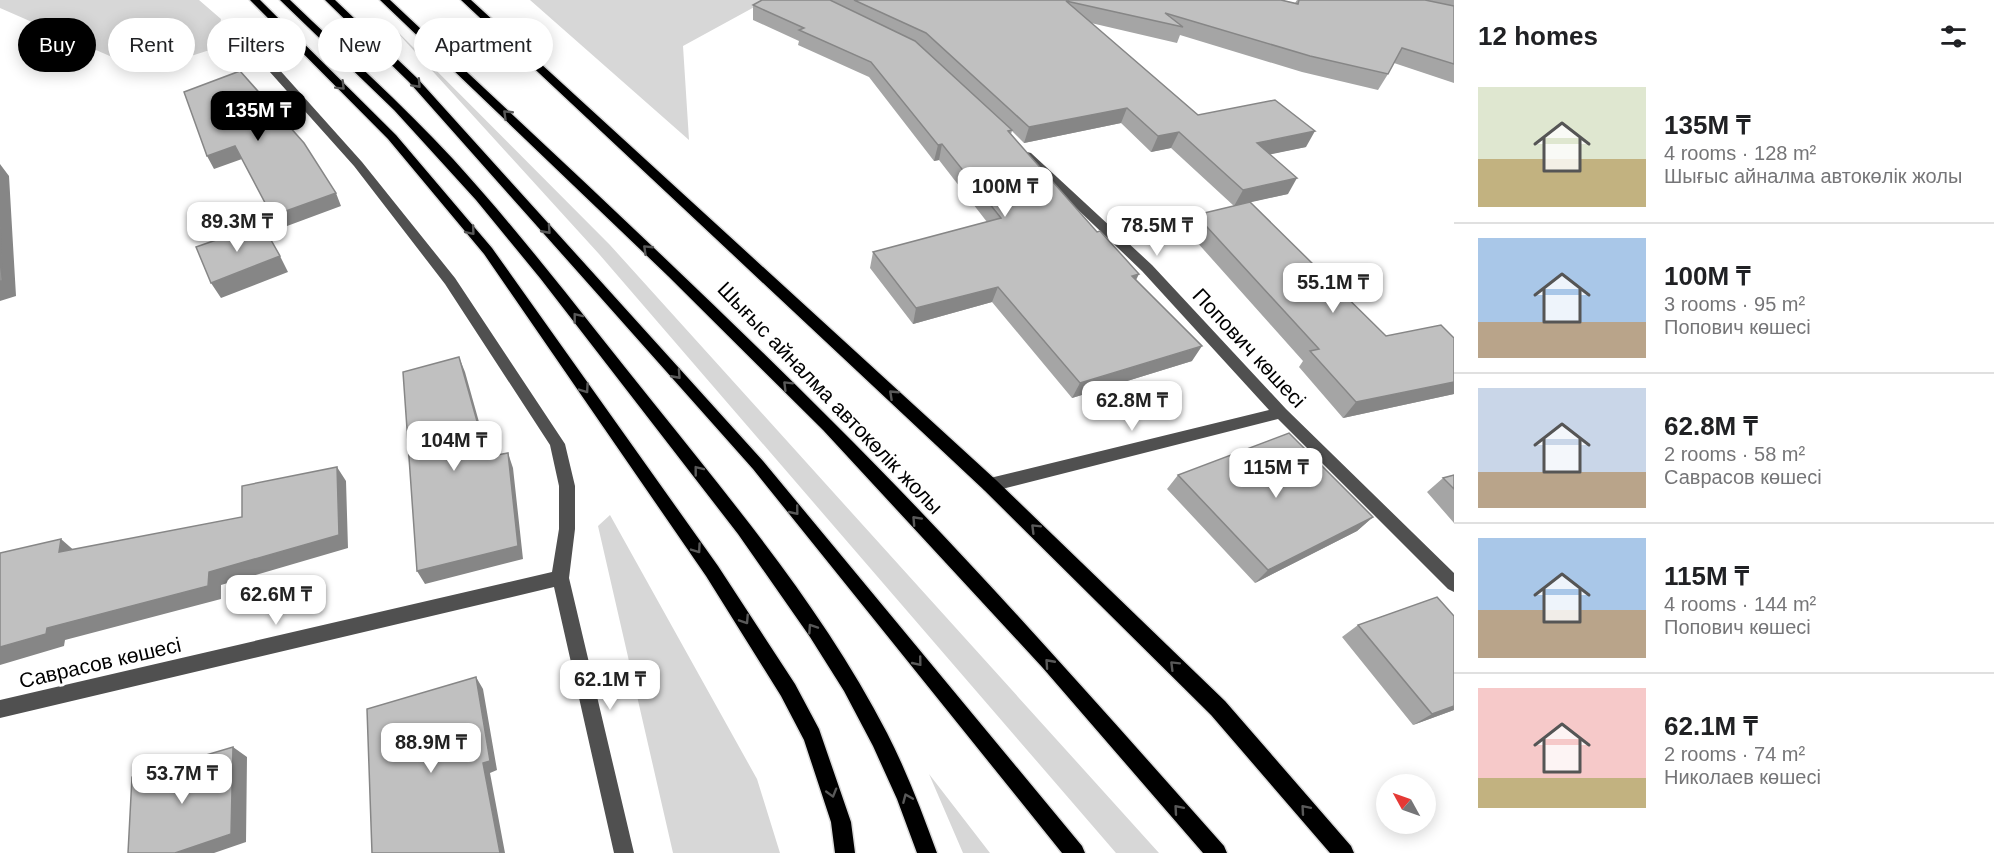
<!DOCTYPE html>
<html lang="en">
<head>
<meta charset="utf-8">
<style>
  :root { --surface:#fff; --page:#f6f6f6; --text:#202124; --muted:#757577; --line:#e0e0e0; --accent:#000 }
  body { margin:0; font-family:Helvetica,sans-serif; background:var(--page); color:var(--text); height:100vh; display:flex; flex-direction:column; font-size:22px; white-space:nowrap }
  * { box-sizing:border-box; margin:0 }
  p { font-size:20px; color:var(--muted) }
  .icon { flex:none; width:33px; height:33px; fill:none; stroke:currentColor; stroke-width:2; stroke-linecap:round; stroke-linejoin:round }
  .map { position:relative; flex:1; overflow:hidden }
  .sheet { display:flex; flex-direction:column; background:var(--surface); width:540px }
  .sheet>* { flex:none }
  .top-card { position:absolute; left:18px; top:18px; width:570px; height:54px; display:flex; gap:12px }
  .needle { width:39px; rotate:310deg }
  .buttons { position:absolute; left:1376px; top:774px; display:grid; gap:12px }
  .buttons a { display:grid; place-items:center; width:60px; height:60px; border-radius:50%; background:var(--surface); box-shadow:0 3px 15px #0003; font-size:30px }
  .price { position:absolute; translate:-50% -51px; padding:0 14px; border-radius:12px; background:#fff; color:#222; font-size:20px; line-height:39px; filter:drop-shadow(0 2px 3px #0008) }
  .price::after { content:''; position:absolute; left:50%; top:36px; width:18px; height:14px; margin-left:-9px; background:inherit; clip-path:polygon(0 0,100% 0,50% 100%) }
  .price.selected { background:var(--accent); color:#fff }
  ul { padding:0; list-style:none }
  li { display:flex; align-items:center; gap:18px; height:150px; padding:0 24px }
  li+li { border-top:2px solid var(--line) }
  li span { display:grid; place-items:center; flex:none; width:168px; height:120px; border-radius:0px; color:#555 }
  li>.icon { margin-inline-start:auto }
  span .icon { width:72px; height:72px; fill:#fffc; stroke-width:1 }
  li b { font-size:26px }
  h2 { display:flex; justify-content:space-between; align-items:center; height:72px; padding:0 24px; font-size:26px }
  .pill { padding:0 21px; border-radius:27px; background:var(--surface); box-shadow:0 3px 15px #0003; font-size:21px; line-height:54px }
  .pill.selected { background:var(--accent); color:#fff }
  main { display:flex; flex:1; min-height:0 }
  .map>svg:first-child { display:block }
</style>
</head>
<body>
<main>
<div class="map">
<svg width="1454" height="853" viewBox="0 0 1454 853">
  <rect width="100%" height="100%" fill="#fff"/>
  <path fill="#d7d7d7" d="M0,0H199L221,19L216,48L144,71L0,8Z
    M530,0H767L683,46L689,140Z
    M386,20L610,245L1159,853H1116L599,254Z
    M610,515L757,779L780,853H673L598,526Z
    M929,774L990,853H963Z"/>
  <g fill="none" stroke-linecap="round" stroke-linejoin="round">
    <g stroke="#dbdbdb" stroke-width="3">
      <path id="major" d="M250,0H260L396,135L492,248L718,566L795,684L819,729L851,822L855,853H835L831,822L804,740L781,696L706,576L484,254L388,139Z
        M280,0H290C345,53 401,103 453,159C525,238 589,323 656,406C739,510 826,614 887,733C907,772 922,812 937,853H917L897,799L873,746L844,691L810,637L738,534L540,278L476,200L394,110Z
        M325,0H335L417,78L763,461L1082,846L1085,853H1062L753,469L409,82Z
        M380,0H390C538,139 688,277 831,420C968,556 1096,702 1224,846L1227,853H1203L1042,667L823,430L668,276Z
        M461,0H471L996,480L1225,701L1351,846L1354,853H1330L1211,715L984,490Z"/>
    </g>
    <path fill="#505050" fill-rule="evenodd" d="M226,31H232L277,67L362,162L455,278L565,444L575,486V529L569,578L634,853H614L554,587L0,718V700L552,572L559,529V486L550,445L445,284L354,166L269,71L226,35Z
      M1027,152L1031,153L1152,265L1286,409L1454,573V592L1448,589L1278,419L990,492L984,490L982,485L984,480L990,478L1269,410L1142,271L1023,157L1021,155Z"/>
    <use href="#major" fill="#000" fill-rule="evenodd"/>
  </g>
  <path fill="#a5a5a5" d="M762,0H1281L1295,3L1297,0H1454V83L1394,63L1388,74L1378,90L1302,72L1180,35L1177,43L1091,23L1198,115L1306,147L1270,154L1288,194L1250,202L1386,336L1454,338V394L1343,418L1299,367L1303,361L1187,231L1196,215L1234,206L1171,148L1151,152L1121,123L1024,143L1012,131L1011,134L1136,280L1192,361L1072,398L992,302L913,324L870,268L873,252L987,222L939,160L934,161L869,77L798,45L799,41L753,20V5Z
    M1178,475L1373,517L1357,531L1255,583L1167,489Z
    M1454,475V523L1427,492L1443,478Z
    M1358,625L1454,710L1413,725L1342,637Z"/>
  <path fill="#868686" d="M1127,108L1121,123L1024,143L1029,127Z
    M1315,131L1306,147L1248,159L1257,143Z
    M1179,132L1171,148L1151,152L1158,136Z
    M942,144L939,160L934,161L938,145Z
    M235,146L242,159L214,169L207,156Z
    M0,164L9,176L16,296L0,301Z
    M1297,178L1288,194L1234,206L1243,190Z
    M336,193L341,206L279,229L272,216Z
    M280,256L288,272L221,298L211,283Z
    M1139,274L1131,290L1132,276Z
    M998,287L992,302L913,324L916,308Z
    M1202,346L1192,361L1072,398L1080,383Z
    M459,357L465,372L493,472L487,457Z
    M1454,382V394L1343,418L1356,402Z
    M508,453L513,468L523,559L425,584L417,571Z
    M337,467L346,481L348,548L221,585V599L65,640L64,646L0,665V647L47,628L209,572Z
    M1373,517L1357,531L1255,583L1268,570Z
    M61,539L77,553L59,552Z
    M476,677L483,689L497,770L490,773L505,853H500L483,763Z
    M1454,706V710L1413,725L1432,714Z
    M233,747L247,757L246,842L214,853H175Z"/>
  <path fill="#c0c0c0" stroke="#868686" stroke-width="1.5" d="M762,0H830L915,41L1012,130L1008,131L1097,232L1100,231L1139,274L1132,276L1202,346L1080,383L998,287L916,308L873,252L1001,218L942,144L938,145L871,62L799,30L804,28L753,5Z
    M854,0H1281L1298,4L1299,0H1425L1454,6V64L1402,48L1388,74L1310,56L1165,13L1183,27L1066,1L1198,115L1275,100L1315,131L1257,143L1297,178L1243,190L1179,132L1158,136L1127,108L1029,127L926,33Z
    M240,71L304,143L336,193L272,216L235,146L207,156L184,92Z
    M1250,202L1386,336L1441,325L1454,338V382L1356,402L1310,351L1319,349L1196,215Z
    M262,224L280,256L211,283L196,247Z
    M0,225L2,281H0Z
    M459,357L487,457L508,453L518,546L417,571L403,372Z
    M1289,433L1373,517L1268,570L1178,475Z
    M337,467L339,535L209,572L208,586L47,628L46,634L0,647V553L61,539L59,552L242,517V486Z
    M1454,475V489L1443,478Z
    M1437,597L1454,616V706L1432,714L1358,625Z
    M476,677L490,761L483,763L500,853H372L367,709Z
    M233,747L231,834L175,853H128L132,777Z"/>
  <defs><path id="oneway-chevron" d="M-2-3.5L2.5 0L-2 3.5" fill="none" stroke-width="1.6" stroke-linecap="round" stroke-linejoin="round" transform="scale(1.5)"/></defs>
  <g stroke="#595959">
    <use href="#oneway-chevron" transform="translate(417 84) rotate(47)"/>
    <use href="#oneway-chevron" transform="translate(341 86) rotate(45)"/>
    <use href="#oneway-chevron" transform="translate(507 114) rotate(-136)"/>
    <use href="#oneway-chevron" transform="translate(547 230) rotate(48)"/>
    <use href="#oneway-chevron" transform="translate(471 231) rotate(50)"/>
    <use href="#oneway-chevron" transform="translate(647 249) rotate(-136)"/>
    <use href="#oneway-chevron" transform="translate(577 317) rotate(-128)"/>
    <use href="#oneway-chevron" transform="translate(677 375) rotate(48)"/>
    <use href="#oneway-chevron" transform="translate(787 385) rotate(-135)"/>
    <use href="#oneway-chevron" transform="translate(585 389) rotate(55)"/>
    <use href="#oneway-chevron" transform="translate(893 394) rotate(-137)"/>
    <use href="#oneway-chevron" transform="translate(698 470) rotate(-128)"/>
    <use href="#oneway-chevron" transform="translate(795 511) rotate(51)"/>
    <use href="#oneway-chevron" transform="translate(916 520) rotate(-133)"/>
    <use href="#oneway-chevron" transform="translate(1035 528) rotate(-135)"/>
    <use href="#oneway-chevron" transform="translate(697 549) rotate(55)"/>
    <use href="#oneway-chevron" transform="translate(745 620) rotate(57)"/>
    <use href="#oneway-chevron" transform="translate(812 628) rotate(-124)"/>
    <use href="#oneway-chevron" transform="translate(918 662) rotate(51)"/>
    <use href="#oneway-chevron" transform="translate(1049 663) rotate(-132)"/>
    <use href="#oneway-chevron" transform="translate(1174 665) rotate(-135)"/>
    <use href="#oneway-chevron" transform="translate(832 793) rotate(74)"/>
    <use href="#oneway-chevron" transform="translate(907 798) rotate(-113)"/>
    <use href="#oneway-chevron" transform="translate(1178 809) rotate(-131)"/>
    <use href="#oneway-chevron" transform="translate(1305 809) rotate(-131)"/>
  </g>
  <g text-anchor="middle" stroke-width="6" stroke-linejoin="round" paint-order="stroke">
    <g font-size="21" fill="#000" stroke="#fff">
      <text transform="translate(1249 348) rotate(47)" y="7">Попович көшесі</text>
      <text transform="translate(830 398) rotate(46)" y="7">Шығыс айналма автокөлік жолы</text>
      <text transform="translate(100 663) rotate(-13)" y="7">Саврасов көшесі</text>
    </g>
  </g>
</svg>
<div class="buttons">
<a><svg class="needle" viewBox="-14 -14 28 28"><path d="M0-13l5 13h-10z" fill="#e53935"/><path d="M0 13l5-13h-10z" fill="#757577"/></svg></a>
</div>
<b class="price selected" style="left:258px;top:142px">135M ₸</b>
<b class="price" style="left:1005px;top:218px">100M ₸</b>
<b class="price" style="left:237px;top:253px">89.3M ₸</b>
<b class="price" style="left:1157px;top:257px">78.5M ₸</b>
<b class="price" style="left:1333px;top:314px">55.1M ₸</b>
<b class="price" style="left:1132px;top:432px">62.8M ₸</b>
<b class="price" style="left:454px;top:472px">104M ₸</b>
<b class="price" style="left:1276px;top:499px">115M ₸</b>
<b class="price" style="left:276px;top:626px">62.6M ₸</b>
<b class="price" style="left:610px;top:711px">62.1M ₸</b>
<b class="price" style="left:431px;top:774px">88.9M ₸</b>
<b class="price" style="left:182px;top:805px">53.7M ₸</b>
<div class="top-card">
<a class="pill selected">Buy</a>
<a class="pill">Rent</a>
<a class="pill">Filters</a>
<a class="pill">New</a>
<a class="pill">Apartment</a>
</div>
</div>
<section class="sheet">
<h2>12 homes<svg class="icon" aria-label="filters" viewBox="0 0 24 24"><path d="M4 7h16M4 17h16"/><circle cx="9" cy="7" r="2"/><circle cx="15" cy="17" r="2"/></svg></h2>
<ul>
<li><span style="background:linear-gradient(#dfe7d0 60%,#c2b280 0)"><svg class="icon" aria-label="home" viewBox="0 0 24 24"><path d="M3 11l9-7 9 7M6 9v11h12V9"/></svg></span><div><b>135M ₸</b><p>4 rooms · 128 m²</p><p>Шығыс айналма автокөлік жолы</p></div></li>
<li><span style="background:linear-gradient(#a9c7e8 70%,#b9a48a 0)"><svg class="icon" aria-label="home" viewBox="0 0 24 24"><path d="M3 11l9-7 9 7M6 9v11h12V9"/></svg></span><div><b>100M ₸</b><p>3 rooms · 95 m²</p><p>Попович көшесі</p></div></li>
<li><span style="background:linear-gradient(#c9d6e8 70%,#b9a48a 0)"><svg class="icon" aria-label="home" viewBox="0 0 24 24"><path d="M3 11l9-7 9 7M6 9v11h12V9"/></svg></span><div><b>62.8M ₸</b><p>2 rooms · 58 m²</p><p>Саврасов көшесі</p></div></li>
<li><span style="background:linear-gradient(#a9c7e8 60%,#b9a48a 0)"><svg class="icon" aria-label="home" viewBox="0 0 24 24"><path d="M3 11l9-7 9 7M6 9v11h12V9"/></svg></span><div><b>115M ₸</b><p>4 rooms · 144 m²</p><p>Попович көшесі</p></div></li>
<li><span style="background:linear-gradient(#f6c9c9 75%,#c2b280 0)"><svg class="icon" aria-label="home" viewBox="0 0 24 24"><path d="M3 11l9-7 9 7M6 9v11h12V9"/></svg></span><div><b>62.1M ₸</b><p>2 rooms · 74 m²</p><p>Николаев көшесі</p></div></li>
</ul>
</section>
</main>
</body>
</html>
